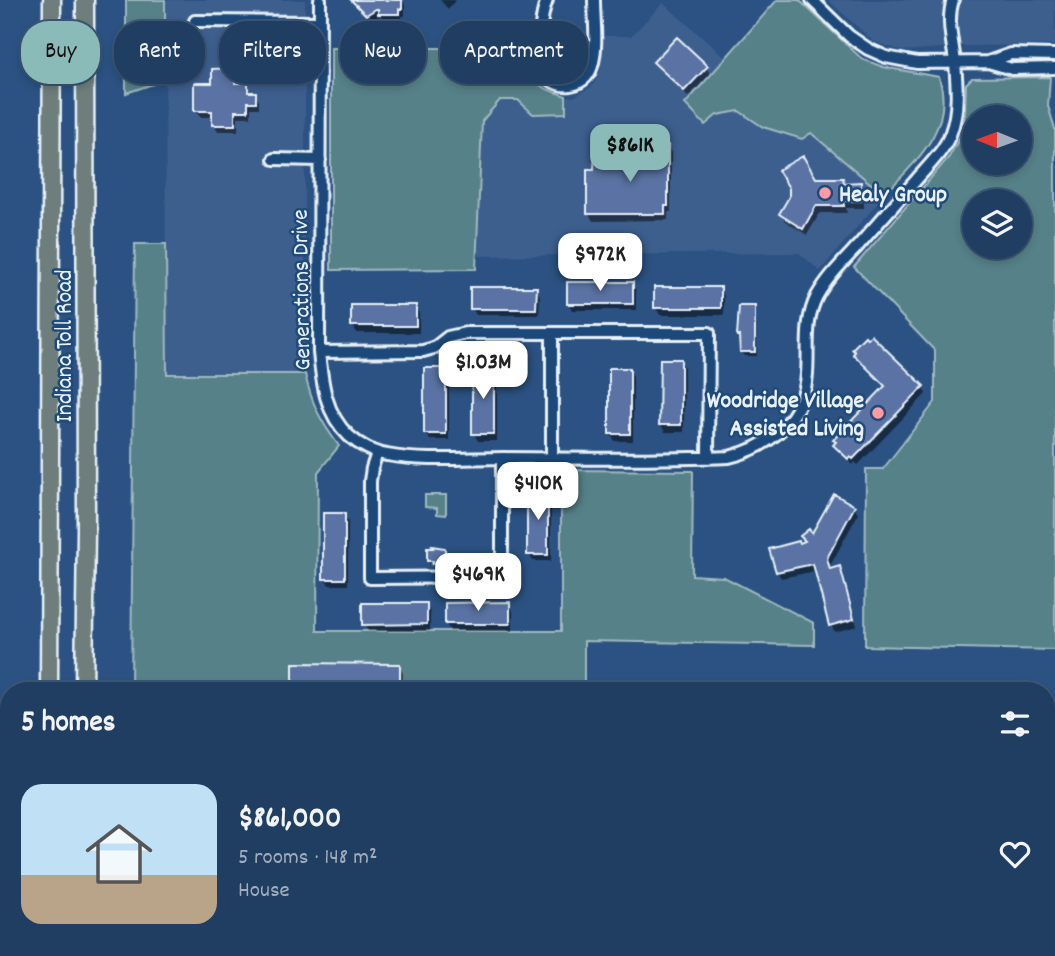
<!DOCTYPE html>
<html lang="en">
<head>
<meta charset="utf-8">
<style>
  :root { --surface:#203e62; --page:#284568; --text:#f1f3f6; --muted:#a2aebe; --line:#3d5777; --accent:#8bbbb9 }
  body { margin:0; font-family:Dekko,sans-serif; background:var(--page); color:var(--text); height:100vh; display:flex; flex-direction:column; font-size:26px; white-space:nowrap }
  * { box-sizing:border-box; margin:0 }
  p { font-size:23px; color:var(--muted) }
  .icon { flex:none; width:38px; height:38px; fill:none; stroke:currentColor; stroke-width:2; stroke-linecap:round; stroke-linejoin:round }
  .map { position:relative; flex:1; overflow:hidden }
  .sheet { position:absolute; left:0px; top:682px; width:1055px; height:275px; display:flex; flex-direction:column; background:var(--surface); border-radius:28px 28px 0 0; box-shadow:0 4px 10px #0003,0 0 0 2px var(--line) }
  .sheet>* { flex:none }
  .guide { position:absolute; left:21px; top:21px; width:700px; height:63px; display:flex; gap:14px }
  .needle { width:46px; rotate:271deg }
  .fabs { position:absolute; left:962px; top:105px; display:grid; gap:14px }
  .fabs a { display:grid; place-items:center; width:70px; height:70px; border-radius:50%; background:var(--surface); box-shadow:0 4px 10px #0003,0 0 0 2px var(--line); font-size:35px }
  .price { position:absolute; translate:-50% -60px; padding:0 16px; border-radius:14px; background:#fff; color:#222; font-size:23px; line-height:46px; filter:drop-shadow(0 2px 4px #0008) }
  .price::after { content:''; position:absolute; left:50%; top:42px; width:21px; height:16px; margin-left:-10px; background:inherit; clip-path:polygon(0 0,100% 0,50% 100%) }
  .price.current { background:var(--accent); color:#111 }
  ul { padding:0; list-style:none }
  li { display:flex; align-items:center; gap:21px; height:175px; padding:0 21px }
  li+li { border-top:2px solid var(--line) }
  li span { display:grid; place-items:center; flex:none; width:196px; height:140px; border-radius:21px; color:#555 }
  li>.icon { margin-inline-start:auto }
  span .icon { width:84px; height:84px; fill:#fffc; stroke-width:1 }
  li b { font-size:30px }
  h2 { display:flex; justify-content:space-between; align-items:center; height:84px; padding:0 21px; font-size:30px }
  .chip { padding:0 24px; border-radius:28px; background:var(--surface); box-shadow:0 4px 10px #0003,0 0 0 2px var(--line); font-size:24px; line-height:63px }
  .chip.current { background:var(--accent); color:#111 }
  .map>svg:first-child { display:block }
</style>
</head>
<body>
<div class="map">
<svg width="1055" height="956" viewBox="0 0 1055 956">
  <rect width="100%" height="100%" fill="#2b5282"/>
  <filter id="ink" filterUnits="userSpaceOnUse"><feTurbulence type="fractalNoise" baseFrequency=".0143" numOctaves="2"/><feDisplacementMap in="SourceGraphic" scale="14" xChannelSelector="R" yChannelSelector="G"/><feConvolveMatrix kernelMatrix="1 2 1 2 8 2 1 2 1" color-interpolation-filters="sRGB"/></filter>
  <g filter="url(#ink)">
    <path fill="#3c5f8e" d="M165,0H305V374H166Z
      M828,0H1055V45L966,46L902,51L873,41Z
      M663,3L726,58L685,104L705,125L717,115L739,111L763,127L811,132L884,195L820,271L799,253L476,256L482,121L500,100H518L565,112L566,96L574,97L591,87L598,77L601,68V36H631Z
      M125,948L337,949V956H125Z"/>
    <path fill="#578188" stroke="#a0b9c0" stroke-width="2" fill-rule="evenodd" d="M126,0H165V80L126,93Z
      M777,0H799L862,59L883,67L939,77C955,128 916,161 884,195L811,133L802,139L763,127L739,111L717,115L705,125L685,104Z
      M331,48H532C533,84 532,85 566,96V113L533,114L518,100H500L482,121L476,269L331,270Z
      M1050,77L1048,106L1055,129V650L865,646L866,469H883L935,402V351L854,267L949,157L961,135L965,113L966,84L972,78ZM975,117H1020V163H975ZM975,201H1020V247H975Z
      M135,244H166L167,374H305C312,405 320,420 339,446L318,472L317,631H561V470L693,471L692,575L724,577L814,623V645L584,641V691H131Z
      M425,495H446V515L437,514V508L425,507Z
      M1055,846V915L1053,910L1047,907V857Z
      M337,948L584,949V956H337Z
      M877,949H987L999,956H872Z"/>
    <path fill="#0007" d="M353,0H402L405,5V16H402V21L384,20L380,15L371,21Z
      M440,0H456L448,9Z
      M655,62L706,67L710,74L688,97L659,69Z
      M234,70L238,77V85L247,84L251,94H255L259,101V108H251V117H238V131H218L214,124V117H200L196,110L213,85Z
      M667,146L671,153V212H668V220L593,221L589,214L595,171L607,152L611,165H627L631,171H639Z
      M815,180H842L845,184H860L864,191V208H846L847,213H820L807,235L785,221L781,214L790,198V187Z
      M632,284L636,291V310H572L568,303Z
      M536,289L540,296L539,315H476L472,308Z
      M720,289L724,296V315H660L656,308Z
      M415,307L419,313V333H357L353,326Z
      M754,308L756,313L757,356H744L741,351Z
      M855,355L922,387L926,394L858,465L855,462L852,465L835,445L886,388L859,362Z
      M680,360L684,367V432H665L661,425Z
      M493,369L497,376V441H478L474,434Z
      M629,369L633,376V441H615L611,434Z
      M445,370L449,377V440H430L426,433Z
      M547,491L551,498V561H533L529,554Z
      M854,507L858,514L830,566L831,570L839,568L843,575L857,626L835,632L831,625L816,571L781,578L777,571L799,545L807,543L812,536Z
      M344,515L348,522V585H329L325,578Z
      M444,550L446,564L436,566L430,564L429,561Z
      M509,604L513,611V631H450L446,624Z
      M426,605L430,612V631H368L364,624Z
      M295,665L399,666L403,673V691H294Z
      M208,948H316V952H312V956H211Z"/>
    <path fill="#5a73a4" stroke="#e8f1f8" stroke-width="2" d="M351,0H402V9H399V14H378V9H376L366,15Z
      M677,37L708,66L684,91L653,62Z
      M235,68V83H248V92H256V102H248V111H235V125H212V111H194V83H212V69Z
      M637,145H668V206H665V214H587V169H594L595,151H608V163H628V170H637Z
      M803,156L816,178H843L844,183L861,182V201H843L844,206H816L803,229L779,214L789,197V188L778,170Z
      M567,282H633V304H567Z
      M470,287H537L536,309H470Z
      M654,287H721V308H654Z
      M351,305H416V326H351Z
      M739,306H755V352H740L739,336H737Z
      M871,335L924,386L853,459L850,456L848,459L833,445L836,442L833,440L885,386L853,354L855,352L852,349L865,336L868,339Z
      M660,359H681V425H659Z
      M424,368H446V434H424Z
      M472,368H494V434H472Z
      M609,368H630V434H609Z
      M527,489H548V555H527Z
      M834,494L855,506L827,558L830,569L840,566L854,619L829,626L813,564L776,572L769,549L799,541L800,543L805,541L800,536L809,529L812,533Z
      M323,513H345V579H323Z
      M432,546L445,548V561L432,564L433,561H427V548H433Z
      M510,602V624H445V603Z
      M362,603H427V624L362,625Z
      M293,663L400,664V691H293Z
      M155,948H194L193,956H155Z
      M207,948H309V956H210V952H207Z"/>
    <g fill="none" stroke-linecap="round" stroke-linejoin="round">
      <g stroke="#e8f1f8" stroke-width="16">
        <path id="minor" d="M320,0L319,352C322,382 325,414 349,436C359,445 374,453 387,455C425,462 466,458 504,458C579,459 655,460 729,457C770,447 804,419 807,374C809,347 804,321 817,296C827,278 843,262 857,247C877,224 897,202 917,179C930,164 945,150 951,132C959,110 957,86 955,63C953,42 946,21 953,0
          M547,0C541,14 536,56 542,70C554,92 585,90 592,66C598,46 594,20 594,0
          M812,0L849,36L868,49L886,57L917,63L988,62L1012,69L1055,68
          M195,21L320,22
          M988,62L1011,54L1055,55
          M274,159L320,160
          M319,352L423,351L434,348L448,337L466,333H709L708,458
          M377,453L372,468L370,481V578L502,577V458
          M552,459V333
          M656,948L657,956
          M358,956L362,948
          M865,956L871,948"/>
      </g>
      <g stroke="#e8f1f8" stroke-width="21">
        <path id="highway" d="M49,691L52,0
          M84,691L86,530L85,0
          M38,956L39,948
          M73,956L74,948"/>
      </g>
      <use href="#minor" stroke="#1f4a7a" stroke-width="10"/>
      <use href="#highway" stroke="#6d7e7c" stroke-width="16"/>
    </g>
  </g>
  <g fill="#ff9aa2" stroke="#1f4a7a" stroke-width="2.5">
    <circle cx="825" cy="193" r="7"/>
    <circle cx="878" cy="413" r="7"/>
  </g>
  <g text-anchor="middle" stroke-width="5" stroke-linejoin="round" paint-order="stroke">
    <g font-size="24" font-weight="bold" fill="#e8f1f8" stroke="#1f4a7a" text-anchor="start">
      <text x="839" y="201">Healy Group</text>
      <text x="864" y="407" text-anchor="end">Woodridge Village<tspan x="864" dy="28">Assisted Living</tspan></text>
    </g>
    <g font-size="24" fill="#e8f1f8" stroke="#1f4a7a">
      <text transform="translate(300 290) rotate(-91)" y="8">Generations Drive</text>
      <text transform="translate(63 346) rotate(-90)" y="8">Indiana Toll Road</text>
    </g>
  </g>
</svg>
<div class="fabs">
<a><svg class="needle" viewBox="-14 -14 28 28"><path d="M0-13l5 13h-10z" fill="#e53935"/><path d="M0 13l5-13h-10z" fill="#a2aebe"/></svg></a>
<a><svg class="icon" aria-label="layers" viewBox="0 0 24 24"><path d="M12 4l9 5-9 5-9-5zM3 14l9 5 9-5"/></svg></a>
</div>
<b class="price current" style="left:630px;top:184px">$861K</b>
<b class="price" style="left:600px;top:293px">$972K</b>
<b class="price" style="left:483px;top:401px">$1.03M</b>
<b class="price" style="left:538px;top:522px">$410K</b>
<b class="price" style="left:478px;top:613px">$469K</b>
<div class="guide">
<a class="chip current">Buy</a>
<a class="chip">Rent</a>
<a class="chip">Filters</a>
<a class="chip">New</a>
<a class="chip">Apartment</a>
</div>
<section class="sheet">
<h2>5 homes<svg class="icon" aria-label="filters" viewBox="0 0 24 24"><path d="M4 7h16M4 17h16"/><circle cx="9" cy="7" r="2"/><circle cx="15" cy="17" r="2"/></svg></h2>
<ul>
<li><span style="background:linear-gradient(#bfe0f5 65%,#b9a48a 0)"><svg class="icon" aria-label="home" viewBox="0 0 24 24"><path d="M3 11l9-7 9 7M6 9v11h12V9"/></svg></span><div><b>$861,000</b><p>5 rooms · 148 m²</p><p>House</p></div><svg class="icon" aria-label="heart" viewBox="0 0 24 24"><path d="M12 20l-8-8c-3-5 5-10 8-4 3-6 11-1 8 4z"/></svg></li>
</ul>
</section>
</div>
</body>
</html>
